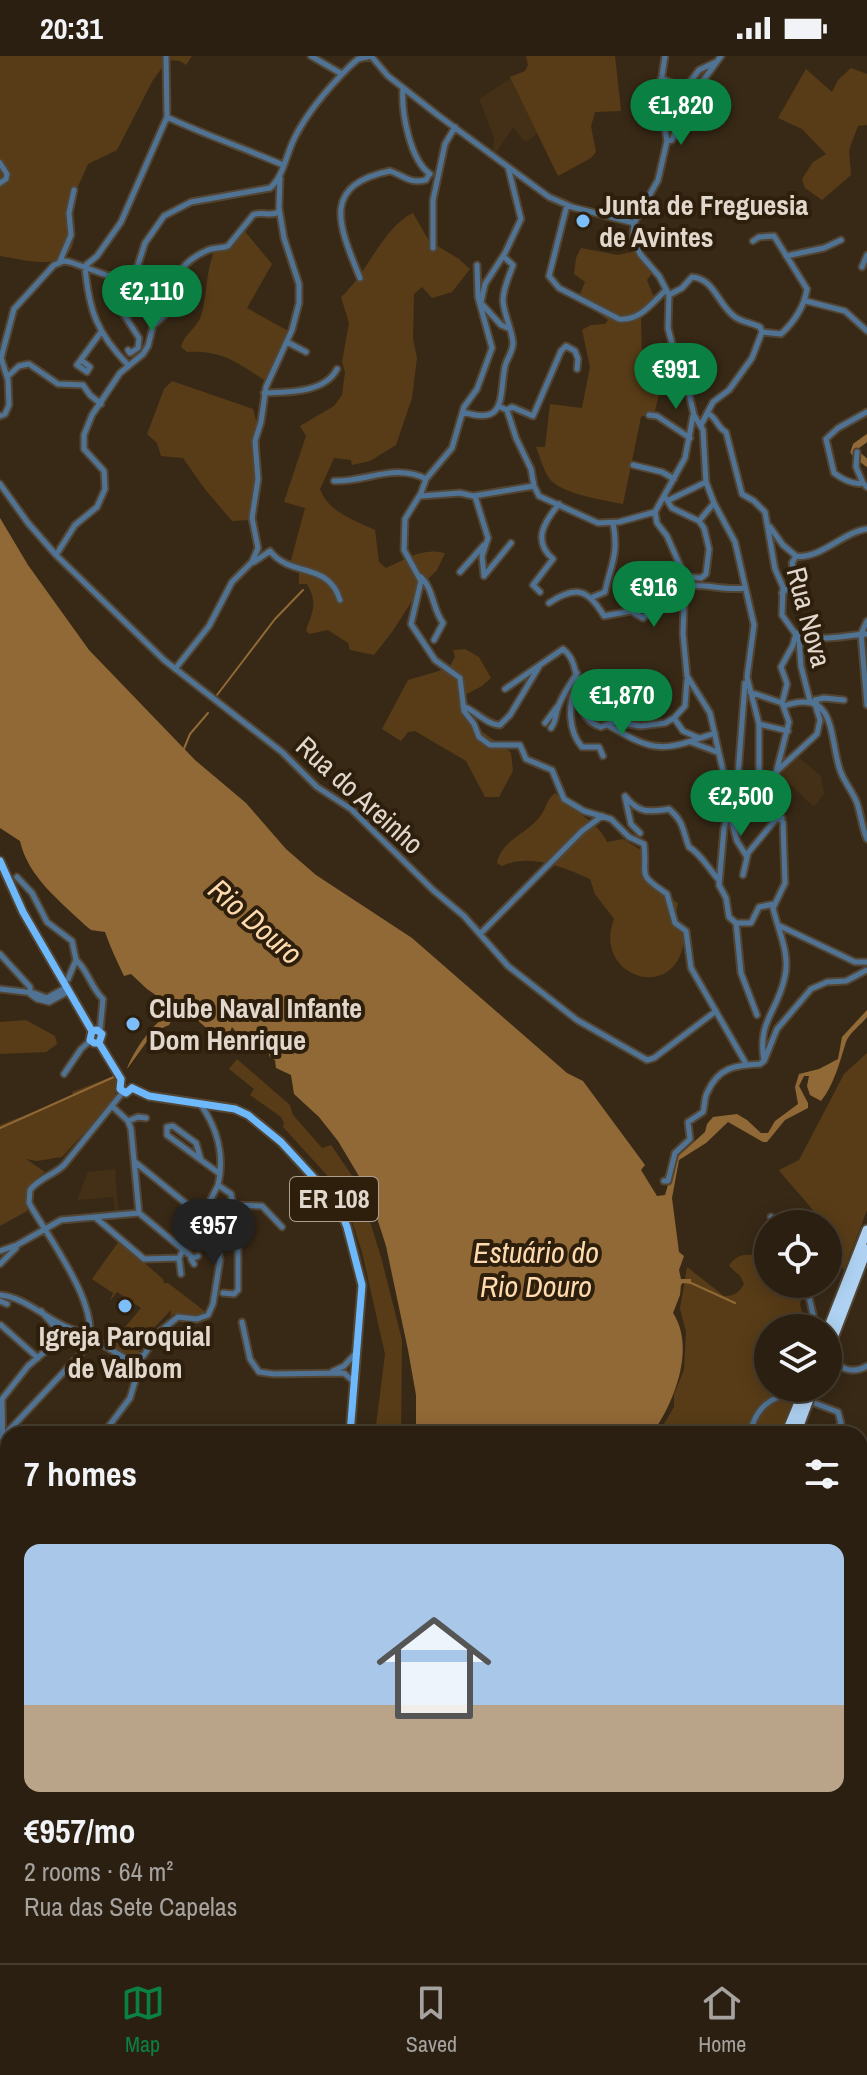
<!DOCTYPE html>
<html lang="en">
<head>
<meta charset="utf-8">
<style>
  :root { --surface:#2a1f10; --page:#322719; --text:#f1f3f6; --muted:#a5a29f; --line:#463d30; --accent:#0b8043 }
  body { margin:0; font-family:"Archivo Narrow",sans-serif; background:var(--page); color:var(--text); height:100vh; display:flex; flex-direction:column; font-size:30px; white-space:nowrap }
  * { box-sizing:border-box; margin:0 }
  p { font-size:26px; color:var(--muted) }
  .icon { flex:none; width:44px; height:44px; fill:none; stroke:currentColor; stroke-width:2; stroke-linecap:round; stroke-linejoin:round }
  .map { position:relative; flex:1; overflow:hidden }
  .side { position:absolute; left:0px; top:1370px; width:868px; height:538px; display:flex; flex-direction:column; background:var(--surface); border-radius:24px 24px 0 0; box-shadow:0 4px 20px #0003,0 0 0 2px var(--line) }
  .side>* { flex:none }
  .buttons { position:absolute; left:754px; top:1154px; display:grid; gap:16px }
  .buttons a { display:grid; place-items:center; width:88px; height:88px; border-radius:50%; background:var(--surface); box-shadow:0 4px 20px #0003,0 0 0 2px var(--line); font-size:40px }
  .price { position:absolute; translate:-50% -68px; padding:0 18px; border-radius:28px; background:var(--accent); color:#fff; font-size:26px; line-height:52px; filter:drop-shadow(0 2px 4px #0008) }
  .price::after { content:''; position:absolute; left:50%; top:48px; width:24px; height:18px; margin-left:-12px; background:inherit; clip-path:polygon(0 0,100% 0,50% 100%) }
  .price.current { background:#222; color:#fff }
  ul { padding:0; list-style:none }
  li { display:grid; align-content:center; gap:16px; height:424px; padding:0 24px }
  li span { display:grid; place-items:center; height:248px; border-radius:16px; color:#555 }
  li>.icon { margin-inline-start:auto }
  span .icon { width:144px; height:144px; fill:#fffc; stroke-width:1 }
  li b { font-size:34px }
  h2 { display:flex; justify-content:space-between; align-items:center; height:96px; padding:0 24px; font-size:34px }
  .status { display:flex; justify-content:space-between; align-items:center; height:56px; padding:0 40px; background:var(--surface); direction:ltr }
  .status svg { height:22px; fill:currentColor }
  .tabs { display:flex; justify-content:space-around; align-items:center; height:112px; border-top:2px solid var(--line); background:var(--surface); font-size:22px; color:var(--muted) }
  .tabs a { display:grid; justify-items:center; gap:4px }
  .tabs .current { color:var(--accent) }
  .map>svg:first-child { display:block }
</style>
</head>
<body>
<div class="status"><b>20:31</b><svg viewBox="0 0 49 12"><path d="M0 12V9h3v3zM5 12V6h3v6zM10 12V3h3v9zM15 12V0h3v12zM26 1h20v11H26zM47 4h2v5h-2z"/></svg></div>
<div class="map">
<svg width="867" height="1907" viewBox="0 0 867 1907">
  <rect width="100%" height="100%" fill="#382916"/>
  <path fill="#443016" d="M511,22L544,74L525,86L513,71L496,97L493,96L494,82L479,43Z
    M798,701L821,720L824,738L814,751L779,718Z
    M115,1113L118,1153L115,1154L113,1141L77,1144L88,1116Z"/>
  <path fill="#583c17" d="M0,0H192L186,9L180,5L168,4L153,24L117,94L88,108L76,135L70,168L75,172C74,178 74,186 72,191C61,216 20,203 0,200Z
    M526,0H615L621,55L595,56L591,70L596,96L591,102L558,120L510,21L525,15L528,9Z
    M851,12L867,18V69L858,70L849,94L851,119L822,144L805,132L802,123L813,106L826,98L802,73L778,62L806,13L832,36L838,24Z
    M413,157L429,185L459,203L470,213L452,236L432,242L422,231L414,238L413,283L417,302L412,342L396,389L370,405L352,409L351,404L334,402L320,433C328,456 354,464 375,474L379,506L386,512C406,503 423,491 445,497L437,514L423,528L392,576L374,599L350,594L348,587L328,574L309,578L306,574C313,555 318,547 307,528H299V517L290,508L305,452L284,446L306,380L300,370L334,350L342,339L345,316L342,306L349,267L341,241C367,218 383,171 413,157Z
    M242,172L272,208L247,252L290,276L267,326C237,307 224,294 187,296L181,291C184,278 197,272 201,260C208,237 205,214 216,192L226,193Z
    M581,192L618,199L636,195L653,216L647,224L655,244L641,260L642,309L653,313L659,338L655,355L641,361L623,448C604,444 560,438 549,422C543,413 540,401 536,391H545L550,348L582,352L590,311L582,274L591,269L605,268L608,264L578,243L585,226L574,218L576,202Z
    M172,325L253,353L256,364L262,367L251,464L232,465L204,432L183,402L161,400L157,387L147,378L164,333Z
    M465,593L479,601L491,622L482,630L461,641V654C470,660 476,670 484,677C493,684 503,689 511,697L513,715L499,741H485L466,705L415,675L408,676L401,685L382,673L408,624L449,612L455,601L453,594Z
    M555,737C571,753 599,767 607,786L623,783L644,796L641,805L650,831L678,847L674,868L685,876C682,951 591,923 614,863L595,838L590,823C563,811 531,797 502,810L497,807C502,783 528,778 541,759C547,751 546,744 555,737Z
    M26,964L55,980L57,988L46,996L0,998V966Z
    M867,997V1154L844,1214L828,1193V1168H821C819,1157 788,1127 779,1114L799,1104L844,1018Z
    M237,1003L290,1049L293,1059L322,1092L331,1089L359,1130L381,1201L402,1284L401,1378H375L385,1298L362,1196L346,1147L335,1128L283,1071L284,1067L281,1061L250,1039L254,1033L229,1013Z
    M114,1020L116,1023L115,1043L62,1101L37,1105L26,1103L45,1116C28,1128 25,1134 27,1155L0,1170V1069L74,1040L72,1036Z
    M768,1184V1228H798L804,1235L800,1248L805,1272H768V1332H799L781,1378H658L674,1351V1338L684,1314L686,1276L680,1253L687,1211L724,1240C734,1240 739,1237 744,1228L740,1220L729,1210C735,1200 742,1198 754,1199Z
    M119,1185L163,1223L164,1227H168L207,1257L198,1260L173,1258L170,1261L171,1254L153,1273L145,1292L131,1300L122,1298L110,1289L141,1252L117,1236L110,1245L113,1237L92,1223Z"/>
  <path fill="#916936" d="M0,462L28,509L89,594L195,704L246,747L286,793L316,819L412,882L567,1017L583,1025L645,1109L641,1114L657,1140L665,1139L676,1102L705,1076L707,1068L713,1061L737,1058L747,1064L761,1077H768L775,1065L798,1048L795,1031L799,1018L819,1013L838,1003L842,981L867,954V961C861,969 849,977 846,986C840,1005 834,1029 821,1045L810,1039L807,1030L809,1020H804L799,1030L808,1047V1052L785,1064L767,1086H763L728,1066L706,1087L679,1104L672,1142L679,1196L684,1200L679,1214L681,1223H691V1228L683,1227L681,1229L680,1239L673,1257C696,1292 674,1347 652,1378H416V1339L408,1294L386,1190L369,1137L338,1085L319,1061L294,1038L291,1019L276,1012L275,1004L270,1001L268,996L263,997C260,989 247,975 236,976L232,971L228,980C207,980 196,960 181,948L169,969L160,973L148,984L127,1013C133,995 154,966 170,957V949L147,933L131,918L124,920C117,905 110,891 105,876L91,874L86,870C60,845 28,821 20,785L0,772Z
    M267,1900H464L461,1907H266Z"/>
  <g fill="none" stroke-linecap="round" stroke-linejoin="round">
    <path stroke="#916936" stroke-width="2" d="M217,639L275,563L303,534
      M183,695L190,678L208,657
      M0,1072L116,1020
      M689,1226L735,1247
      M0,1718L8,1719"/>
    <path stroke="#916936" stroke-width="7" d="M867,382L856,390L854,396L867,407"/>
    <g stroke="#534533" stroke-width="9">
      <path id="minor" d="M311,0L342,18
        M371,0L388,20L439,60L549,141L572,151L634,167
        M665,0L659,40L667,85L658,124L634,167L633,182L640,198L659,220L669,239L668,272L675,299L684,317L694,359L703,374L706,426L714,447L735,486L754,569L747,621L759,668V714L783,767L785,827L773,852C778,874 790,897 785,920C778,956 757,964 764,1005
        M661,22L685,33L699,14L716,6
        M403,32C401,56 410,104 430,118
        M167,61C205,79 244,92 283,109
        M667,85L672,84L689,44L721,0
        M0,107L7,118L6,123L0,127
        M567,149L549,220L559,232L619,263C640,265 652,247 666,234
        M753,185L759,181L774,180L807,233C804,252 794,266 781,278L762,276
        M433,192V144L445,88L455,71
        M786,200L824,192L841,184
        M60,205L71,179L69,157L74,134
        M477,209L478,241L492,292L477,333L464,351L452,392L426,423L421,437L405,463L404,494L421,525L411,568L435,604L460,622L464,655L474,668L479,681L490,689H520L526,703L552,714L564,743L584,755L611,763L629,781L644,788C648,822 635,816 667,838L675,867L686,875L691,912L745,1006
        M85,210L97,200L121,166L167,61L166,0
        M85,211C89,255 97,277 128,309
        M862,211L867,199
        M131,218L157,234L159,242
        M109,220L112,240L139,282L138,292L130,297L128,294
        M360,222C339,170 320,129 390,115C404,120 410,128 426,124L429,118
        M669,239L682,232L692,221C715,223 717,248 735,261C742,266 752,267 760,271L762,276
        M806,245L845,255L867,275
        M481,246L485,228L505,197L521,163L508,111
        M481,247L501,269L508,272
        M287,286L306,296
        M81,304L90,311L87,316L77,309L101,276
        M8,320L19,310L29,308L58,328L83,329L90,339L101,348
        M264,337C288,336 325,337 337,313
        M498,350L507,354L516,382L531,413L534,430L539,440L598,467L619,466L655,456
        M507,354L512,351L533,360L561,295L566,290L575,295L578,303L577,313
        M463,356C507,370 499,341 505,310C507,302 513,296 513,287C512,273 504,259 503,245C503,232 509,221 513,209L503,200
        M867,356L838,372L826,383L834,417C842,423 853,429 863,427L867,431
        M707,357C717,361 717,372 726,376L742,438L754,445L765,456L775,513L783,531L782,559L799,583L801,610L810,645
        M649,359L657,360L690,382
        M0,360L5,358L9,349L8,324L1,302L14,253L54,209L64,205L70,206L109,220L136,215L145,187L164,160L191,146L270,132C284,120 286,98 295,81C308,55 329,31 350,10L358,3L371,0
        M693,360L685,402L655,456L657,467L667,480L685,521L683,578L687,620L710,657L725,724L776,763L782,762
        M701,369L713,346L729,334L752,302L762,276
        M857,396L856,411L863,427
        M633,409L662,416L674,423
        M334,425C366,426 395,407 426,423
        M0,428L28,467L56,499L164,604L282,696L317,731L351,753L433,834L464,860L508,910L577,964L647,1004L654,1002L716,955
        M421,440L460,437L473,440L534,430
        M475,440L488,482L482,500L484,520L511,487
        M665,441L672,452L699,465L704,472L709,493L706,518L701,522L685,521
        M669,444L706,426
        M699,465L714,447
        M770,471L783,489L796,500
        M56,499L75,469L97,451L105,433L104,415L84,393V379L92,359L120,317L143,298L148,290L153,270L167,257C174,227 175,208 208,194C215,191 221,193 228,190L253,159C262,155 270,161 279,156
        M796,500C819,504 843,476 867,473
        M254,506L270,495C291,522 328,505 340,544
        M460,516L484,489
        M421,521C434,534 432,552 443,567L434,584
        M540,536L533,529L553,503C532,485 544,466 559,448
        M782,537L797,526L792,507L796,500
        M593,541L605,536C611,508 619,498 613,467
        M549,547C576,529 588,533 604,560L631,555L643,562C651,555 656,545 665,539C691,520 716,536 745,532
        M867,565L861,578L867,649
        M797,577C819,587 844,579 867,578
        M175,613L209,570L232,526L252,506L258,492L252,462L258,423L255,385L261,366L266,331L292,274L299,247V228L284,182L279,152L280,122
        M576,629C568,649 568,675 582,691H599L603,700
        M505,633L563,593C588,612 566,661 601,671L614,666L641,670L665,667L674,662L685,650L687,624
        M750,636L782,647
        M817,648L815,644L824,642L844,644
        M463,650C476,655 487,669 500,669L510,659L540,609
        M784,650C837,631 829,682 840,714C844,726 853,736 857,747C861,759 862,772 867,783
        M674,662L683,675L699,682
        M545,667L557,651
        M759,668L788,675
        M608,669C656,698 664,695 715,677
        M551,672C556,665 555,661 557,654C561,640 570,629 577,617
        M691,686L717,696
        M776,717L789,666L782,647L787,628L781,611L793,589L796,577
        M737,732L745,627
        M737,733L730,740L731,749L724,772L719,829L726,842L729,861L736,867L741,917L757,959
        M769,737L777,715L817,678L820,664L815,648
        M625,740C639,758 649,756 669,753C685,767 682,774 689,791C701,798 708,812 718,823
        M625,741L631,768L640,777
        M730,759L737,785L747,801
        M743,819L748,797L776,763
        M17,821L32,837L47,866L72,885L76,904L68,923
        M736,867H751L759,851L774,848
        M780,870L855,906H867
        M480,878L582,775L602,760
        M0,898L30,931V937
        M76,904C88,914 91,932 103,943L100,975
        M0,933L34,937L47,942L67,931
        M29,937L37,943L49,946L69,935
        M64,1018L81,993L90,985
        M201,1049C217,1072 225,1100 218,1129L231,1138L238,1187V1234L234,1238L223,1237
        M113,1051L128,1065L131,1073L139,1157
        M128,1065L138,1061L146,1062
        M201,1104L167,1079V1071L173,1070L196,1087L201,1104L220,1118
        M135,1106L210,1167L212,1172
        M664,1125H668L675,1097L690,1083L688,1066L703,1056C705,1050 704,1042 707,1037C718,1011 736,1009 760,1008L764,1005L777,973L811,933L827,926L846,925L867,914
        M233,1149L262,1150L282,1171
        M771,1161L777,1168
        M96,1162L144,1203L179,1202
        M0,1195L17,1189L61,1164L139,1157L192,1201
        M0,1208L16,1192
        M194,1208L191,1203L198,1200
        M181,1218L179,1202L183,1194
        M806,1228L815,1267L814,1272
        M0,1239C33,1242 57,1277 90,1276
        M0,1245L7,1248
        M41,1255L54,1270L56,1286C80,1266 107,1294 129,1304L144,1299L158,1277L178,1261L197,1263L208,1259L213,1248L220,1204L210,1145L218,1129
        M242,1266L250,1303L259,1316L274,1318L344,1317L353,1325
        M1,1269L38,1302
        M828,1302C840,1312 852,1319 867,1310
        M333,1315L344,1310L356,1297
        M809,1345L838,1356L841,1367L834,1378
        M103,1378L130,1342L142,1302
        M750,1378C755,1353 772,1335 800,1341
        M0,1384L86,1292C106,1256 47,1180 29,1147L30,1134C39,1122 54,1119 64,1109L123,1036
        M8,1410L3,1398L2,1343L28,1310L56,1286
        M3,1427L8,1424
        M860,1456L867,1472
        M0,1516L6,1499
        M0,1541L8,1543
        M0,1596L8,1609
        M0,1641L8,1634
        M0,1669L8,1661
        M0,1778H8
        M860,1779L867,1777
        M0,1796L2,1797
        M0,1842L8,1845
        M0,1850L5,1843
        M0,1880L8,1881
        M637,1900L664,1907
        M699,1900L706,1907
        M802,1900L806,1907
        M28,1907L32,1900
        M133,1907L135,1900
        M222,1907L223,1900
        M554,1907L556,1900
        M604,1907L609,1900"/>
    </g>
    <g stroke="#534533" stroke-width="11">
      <path id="major" d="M0,805L23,856L92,975
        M92,975L97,974L102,978L99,987
        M92,975L90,984L94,987H99
        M99,987L121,1023L120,1033L126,1037L132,1032
        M132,1032L149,1040L235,1053L248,1059L281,1086L338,1148L347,1171L362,1229L350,1378
        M226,1907L229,1900"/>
    </g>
    <g stroke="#534533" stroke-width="13">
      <path id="highway" d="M828,1273L867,1174
        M828,1295L867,1193
        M786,1378L798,1349
        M796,1378L806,1351
        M581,1907L584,1900
        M590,1907L593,1900"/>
    </g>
    <use href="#minor" stroke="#507394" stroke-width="5"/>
    <use href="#major" stroke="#6db9fc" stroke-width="7"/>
    <use href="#highway" stroke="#afd2f2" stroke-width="9"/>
    <g stroke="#534533" stroke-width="13" stroke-linecap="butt">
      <path id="highway-bridge" d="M798,1349L804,1332
        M806,1351L813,1332"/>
    </g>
    <use href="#highway-bridge" stroke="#afd2f2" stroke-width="9"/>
  </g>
  <g fill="#7cbef9" stroke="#2e1f0c" stroke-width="3">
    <circle cx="583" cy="165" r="8"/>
    <circle cx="133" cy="968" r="8"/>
    <circle cx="125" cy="1250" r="8"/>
  </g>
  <g text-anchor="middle" stroke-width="8" stroke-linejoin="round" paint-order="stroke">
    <rect fill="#2e1f0c" stroke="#aba092" stroke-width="2" x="290" y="1121" width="88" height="44" rx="6"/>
    <g font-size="26" font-weight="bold" fill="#e1d7cc">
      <text x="334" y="1152">ER 108</text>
    </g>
    <g font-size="28" font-weight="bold" fill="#e1d7cc" stroke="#2e1f0c" text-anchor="start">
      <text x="599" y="159">Junta de Freguesia<tspan x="599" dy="32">de Avintes</tspan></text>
      <text x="149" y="962">Clube Naval Infante<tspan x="149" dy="32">Dom Henrique</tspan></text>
      <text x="125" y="1290" text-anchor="middle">Igreja Paroquial<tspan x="125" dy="32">de Valbom</tspan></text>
    </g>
    <g font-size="28" fill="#e1d7cc" stroke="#2e1f0c">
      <text transform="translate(809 561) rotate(75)" y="10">Rua Nova</text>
      <text transform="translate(360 739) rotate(42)" y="10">Rua do Areinho</text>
    </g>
    <g font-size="30" font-style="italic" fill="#ffdaaf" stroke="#2e1f0c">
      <text transform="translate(255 866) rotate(41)" y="10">Rio Douro</text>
      <text x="536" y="1207">Estuário do<tspan x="536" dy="34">Rio Douro</tspan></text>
    </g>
  </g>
</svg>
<div class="buttons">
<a><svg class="icon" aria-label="locate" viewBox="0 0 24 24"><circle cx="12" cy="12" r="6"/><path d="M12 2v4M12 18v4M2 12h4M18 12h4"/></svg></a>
<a><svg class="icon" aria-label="layers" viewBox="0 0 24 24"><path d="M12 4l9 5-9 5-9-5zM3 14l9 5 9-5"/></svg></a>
</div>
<b class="price" style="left:681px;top:91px">€1,820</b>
<b class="price" style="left:152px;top:277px">€2,110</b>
<b class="price" style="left:676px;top:355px">€991</b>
<b class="price" style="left:654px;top:573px">€916</b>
<b class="price" style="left:622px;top:681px">€1,870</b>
<b class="price" style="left:741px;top:782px">€2,500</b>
<b class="price current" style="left:214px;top:1211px">€957</b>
<section class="side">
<h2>7 homes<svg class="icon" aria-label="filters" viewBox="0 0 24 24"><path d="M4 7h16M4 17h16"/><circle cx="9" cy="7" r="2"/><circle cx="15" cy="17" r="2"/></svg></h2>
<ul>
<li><span style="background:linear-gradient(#a9c7e8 65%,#b9a48a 0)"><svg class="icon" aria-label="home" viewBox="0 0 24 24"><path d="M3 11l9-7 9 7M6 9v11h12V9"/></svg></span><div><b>€957/mo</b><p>2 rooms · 64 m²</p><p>Rua das Sete Capelas</p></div></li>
</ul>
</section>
</div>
<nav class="tabs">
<a class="current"><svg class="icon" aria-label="map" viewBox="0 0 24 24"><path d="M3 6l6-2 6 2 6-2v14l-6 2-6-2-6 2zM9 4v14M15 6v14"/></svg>Map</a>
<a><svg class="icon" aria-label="saved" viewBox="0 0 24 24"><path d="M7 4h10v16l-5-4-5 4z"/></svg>Saved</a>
<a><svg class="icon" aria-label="home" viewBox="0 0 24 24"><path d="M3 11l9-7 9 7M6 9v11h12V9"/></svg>Home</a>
</nav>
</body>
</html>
